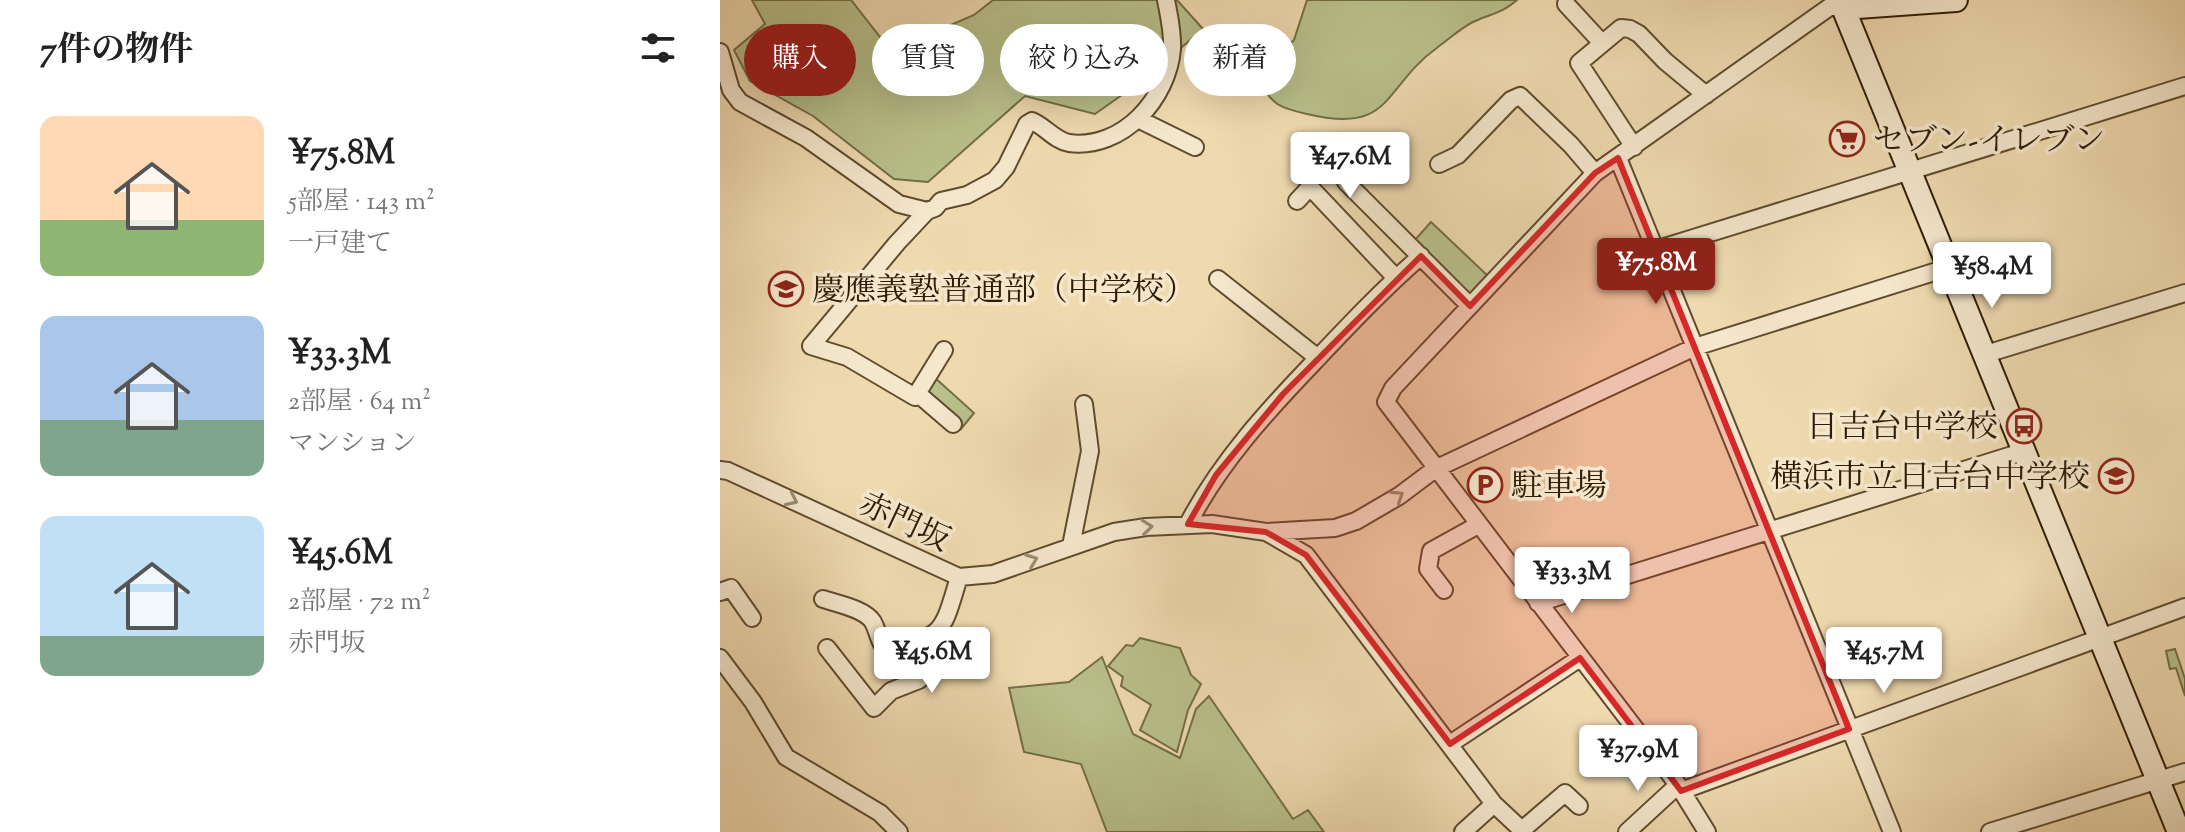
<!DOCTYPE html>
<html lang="ja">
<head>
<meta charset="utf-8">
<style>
  :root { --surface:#fff; --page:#f2f2f2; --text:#222; --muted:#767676; --accent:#8f2418 }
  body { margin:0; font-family:"Sorts Mill Goudy","Noto Serif JP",serif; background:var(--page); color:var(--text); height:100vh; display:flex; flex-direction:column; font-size:30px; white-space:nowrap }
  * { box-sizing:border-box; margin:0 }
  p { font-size:26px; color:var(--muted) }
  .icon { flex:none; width:44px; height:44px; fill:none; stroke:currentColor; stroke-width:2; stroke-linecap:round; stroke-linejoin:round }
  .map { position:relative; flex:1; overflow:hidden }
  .details { display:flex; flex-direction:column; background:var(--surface); width:720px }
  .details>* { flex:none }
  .guide { position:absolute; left:24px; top:24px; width:760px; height:72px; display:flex; gap:16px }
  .price { position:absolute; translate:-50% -68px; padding:0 18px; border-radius:8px; background:#fff; color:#222; font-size:26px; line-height:52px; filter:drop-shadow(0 2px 4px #0008) }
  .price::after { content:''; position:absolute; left:50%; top:48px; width:24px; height:18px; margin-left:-12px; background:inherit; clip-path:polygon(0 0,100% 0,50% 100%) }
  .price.selected { background:var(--accent); color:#fff }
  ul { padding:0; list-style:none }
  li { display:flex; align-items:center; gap:24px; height:200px; padding:0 40px }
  li span { display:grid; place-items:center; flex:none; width:224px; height:160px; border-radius:16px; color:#555 }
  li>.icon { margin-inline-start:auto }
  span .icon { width:96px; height:96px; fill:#fffc; stroke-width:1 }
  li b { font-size:34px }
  h2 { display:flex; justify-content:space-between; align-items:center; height:96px; padding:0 40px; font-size:34px }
  .pill { padding:0 28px; border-radius:36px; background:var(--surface); box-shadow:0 8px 32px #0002; font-size:28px; line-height:72px }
  .pill.selected { background:var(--accent); color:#fff }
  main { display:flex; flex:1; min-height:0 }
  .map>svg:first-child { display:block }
</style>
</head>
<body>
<main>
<section class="details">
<h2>7件の物件<svg class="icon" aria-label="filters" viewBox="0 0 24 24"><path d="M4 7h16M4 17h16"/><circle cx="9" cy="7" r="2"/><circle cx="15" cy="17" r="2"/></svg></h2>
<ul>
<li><span style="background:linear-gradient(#ffd9b3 65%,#8fb573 0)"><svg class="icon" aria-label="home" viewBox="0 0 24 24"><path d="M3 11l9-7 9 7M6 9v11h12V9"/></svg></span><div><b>¥75.8M</b><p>5部屋 · 143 m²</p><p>一戸建て</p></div></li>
<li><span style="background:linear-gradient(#a9c7e8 65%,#7fa58c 0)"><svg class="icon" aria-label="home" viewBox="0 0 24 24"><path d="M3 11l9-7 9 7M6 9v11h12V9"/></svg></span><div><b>¥33.3M</b><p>2部屋 · 64 m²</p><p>マンション</p></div></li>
<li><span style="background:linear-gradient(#bfe0f5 75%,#7fa58c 0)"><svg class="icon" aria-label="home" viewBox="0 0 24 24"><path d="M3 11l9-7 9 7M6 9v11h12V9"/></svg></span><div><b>¥45.6M</b><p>2部屋 · 72 m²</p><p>赤門坂</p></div></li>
</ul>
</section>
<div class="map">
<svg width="1465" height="832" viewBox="0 0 1465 832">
  <rect width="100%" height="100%" fill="#efdab0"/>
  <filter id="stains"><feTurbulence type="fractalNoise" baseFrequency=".0025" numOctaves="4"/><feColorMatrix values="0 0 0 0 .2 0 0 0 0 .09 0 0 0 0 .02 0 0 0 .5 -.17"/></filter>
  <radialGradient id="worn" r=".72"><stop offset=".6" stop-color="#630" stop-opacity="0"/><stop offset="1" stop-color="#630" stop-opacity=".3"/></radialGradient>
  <path fill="#b9c08b" stroke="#746e47" stroke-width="2" d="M32,0H131L171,51L254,15L273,0H457L483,29L426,78L375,114L305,96L208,182L174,179L93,116L30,81L14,50L45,24Z
    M587,0H797C778,16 773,12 753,22C741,28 729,39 718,47C662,87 674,135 587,114C560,108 552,105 539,81L546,66L574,40Z
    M711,222L769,277L749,298L694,241Z
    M213,376L254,413L241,429L202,394Z
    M420,638L460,648L471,675L481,684L468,710L457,752L420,730L431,705L401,686L403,677L388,666L406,645L413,646Z
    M1455,649L1465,679V696L1456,668L1450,669L1446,651Z
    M382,657L413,734L460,758L476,709L489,696L573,819L588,810L604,832H387L361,764L304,752L289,688L349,682Z"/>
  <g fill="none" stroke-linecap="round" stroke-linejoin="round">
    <g stroke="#5f4c2e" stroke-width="20">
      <path id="street" d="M846,4L881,42
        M0,52L11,90L20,102L86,138L179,204L207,211
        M418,119L475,147
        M914,147L859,63L901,28L910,29L919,34L945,61L986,95
        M898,158L1172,832
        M719,164L738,155L791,100L800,96L851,145L875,173
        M626,182L750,306
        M577,201L590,187L676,278
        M935,250L1465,86
        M498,279L598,358
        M224,350L195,397L127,357L91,346L177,243L207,211L215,208L221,201L247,195L275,180L286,167L307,124L312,121C326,127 334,140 349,143C403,150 448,98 452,49C453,32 449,16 446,0
        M1266,354L1465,293
        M197,393L233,424
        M0,470L8,471L239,577L273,574L394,532L426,527L492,524L546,532L615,528L636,521L679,496L715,469L975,347L1230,267
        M468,524C500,462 548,410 596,360C630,324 663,289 701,256
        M548,533L586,555L774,804L804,832
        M351,546L370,451L364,404
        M724,590L708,569L711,551L758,525
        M0,592L11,588L32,618
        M103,599C118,604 145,609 153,622C158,631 158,639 164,647C225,638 222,633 239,577
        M818,603L1305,451
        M107,648L154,708L171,691L199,680L202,641
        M0,658L33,702L66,757L160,813L179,832
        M730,744L860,658
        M961,791L1465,607
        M802,830L845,793L859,806
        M743,832L774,804
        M907,832L958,785
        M987,832L958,785L666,402L673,388L875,173L1111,6L1123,8
        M1270,832L1465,772"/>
    </g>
    <g stroke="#2f1c03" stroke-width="26">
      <path id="secondary" d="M1120,0L1459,832
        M1123,8L1236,0"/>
    </g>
    <use href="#street" stroke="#f5e7cc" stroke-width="16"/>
    <use href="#secondary" stroke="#f5e7cc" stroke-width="22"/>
  </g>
  <defs><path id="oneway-chevron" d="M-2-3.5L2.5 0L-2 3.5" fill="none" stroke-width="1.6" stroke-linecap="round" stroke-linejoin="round" transform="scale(2)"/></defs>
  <g stroke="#9c8c72">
    <use href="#oneway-chevron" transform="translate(678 496) rotate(-33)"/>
    <use href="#oneway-chevron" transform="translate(72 500) rotate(25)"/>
    <use href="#oneway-chevron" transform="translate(427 527) rotate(-6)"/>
    <use href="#oneway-chevron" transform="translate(312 560) rotate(-21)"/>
  </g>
  <path fill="#d62828" fill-opacity="0.2" stroke="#d62828" stroke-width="6" stroke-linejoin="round" d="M898,158L1129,729L961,791L860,658L730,744L586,555L546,532L468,524L496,475L563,394L701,256L750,306L875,173Z"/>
  <defs>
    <g id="supermarket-ring" transform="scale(1.8)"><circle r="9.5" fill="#f5e7cc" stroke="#8f2418" stroke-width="1.5"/><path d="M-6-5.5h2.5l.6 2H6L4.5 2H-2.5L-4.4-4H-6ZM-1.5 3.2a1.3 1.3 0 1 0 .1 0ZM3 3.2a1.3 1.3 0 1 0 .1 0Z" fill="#8f2418"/></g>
    <g id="school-ring" transform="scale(1.8)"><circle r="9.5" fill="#f5e7cc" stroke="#8f2418" stroke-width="1.5"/><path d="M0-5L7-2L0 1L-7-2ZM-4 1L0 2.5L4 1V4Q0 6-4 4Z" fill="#8f2418"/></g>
    <g id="bus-ring" transform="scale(1.8)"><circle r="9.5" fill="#f5e7cc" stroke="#8f2418" stroke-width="1.5"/><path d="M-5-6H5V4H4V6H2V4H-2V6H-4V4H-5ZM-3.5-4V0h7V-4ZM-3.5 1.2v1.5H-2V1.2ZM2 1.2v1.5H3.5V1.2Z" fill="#8f2418"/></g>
    <g id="parking-ring" transform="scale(1.8)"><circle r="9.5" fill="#f5e7cc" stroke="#8f2418" stroke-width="1.5"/><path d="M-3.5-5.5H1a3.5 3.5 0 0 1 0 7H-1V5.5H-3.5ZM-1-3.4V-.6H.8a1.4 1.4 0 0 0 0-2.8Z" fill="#8f2418"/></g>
  </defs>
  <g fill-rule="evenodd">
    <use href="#supermarket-ring" x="1127" y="139"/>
    <use href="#school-ring" x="66" y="289"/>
    <use href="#bus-ring" x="1304" y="426"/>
    <use href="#school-ring" x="1396" y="476"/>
    <use href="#parking-ring" x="765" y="485"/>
  </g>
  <g text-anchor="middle" stroke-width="7" stroke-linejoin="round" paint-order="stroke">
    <g font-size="32" fill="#2f1c03" stroke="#f5e7cc" text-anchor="start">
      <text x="1153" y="150">セブン-イレブン</text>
      <text x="92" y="300">慶應義塾普通部（中学校）</text>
      <text x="1278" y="437" text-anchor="end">日吉台中学校</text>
      <text x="1370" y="487" text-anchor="end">横浜市立日吉台中学校</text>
      <text x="791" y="496">駐車場</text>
    </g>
    <g font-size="32" fill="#2f1c03" stroke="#f5e7cc">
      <text transform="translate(185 521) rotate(25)" y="11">赤門坂</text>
    </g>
  </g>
  <rect width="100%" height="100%" filter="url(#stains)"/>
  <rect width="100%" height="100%" fill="url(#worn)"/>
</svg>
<b class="price" style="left:630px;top:200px">¥47.6M</b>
<b class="price selected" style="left:936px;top:306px">¥75.8M</b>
<b class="price" style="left:1272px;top:310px">¥58.4M</b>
<b class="price" style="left:852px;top:615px">¥33.3M</b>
<b class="price" style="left:212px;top:695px">¥45.6M</b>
<b class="price" style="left:1164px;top:695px">¥45.7M</b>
<b class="price" style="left:918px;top:793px">¥37.9M</b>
<div class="guide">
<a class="pill selected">購入</a>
<a class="pill">賃貸</a>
<a class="pill">絞り込み</a>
<a class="pill">新着</a>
</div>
</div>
</main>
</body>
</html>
